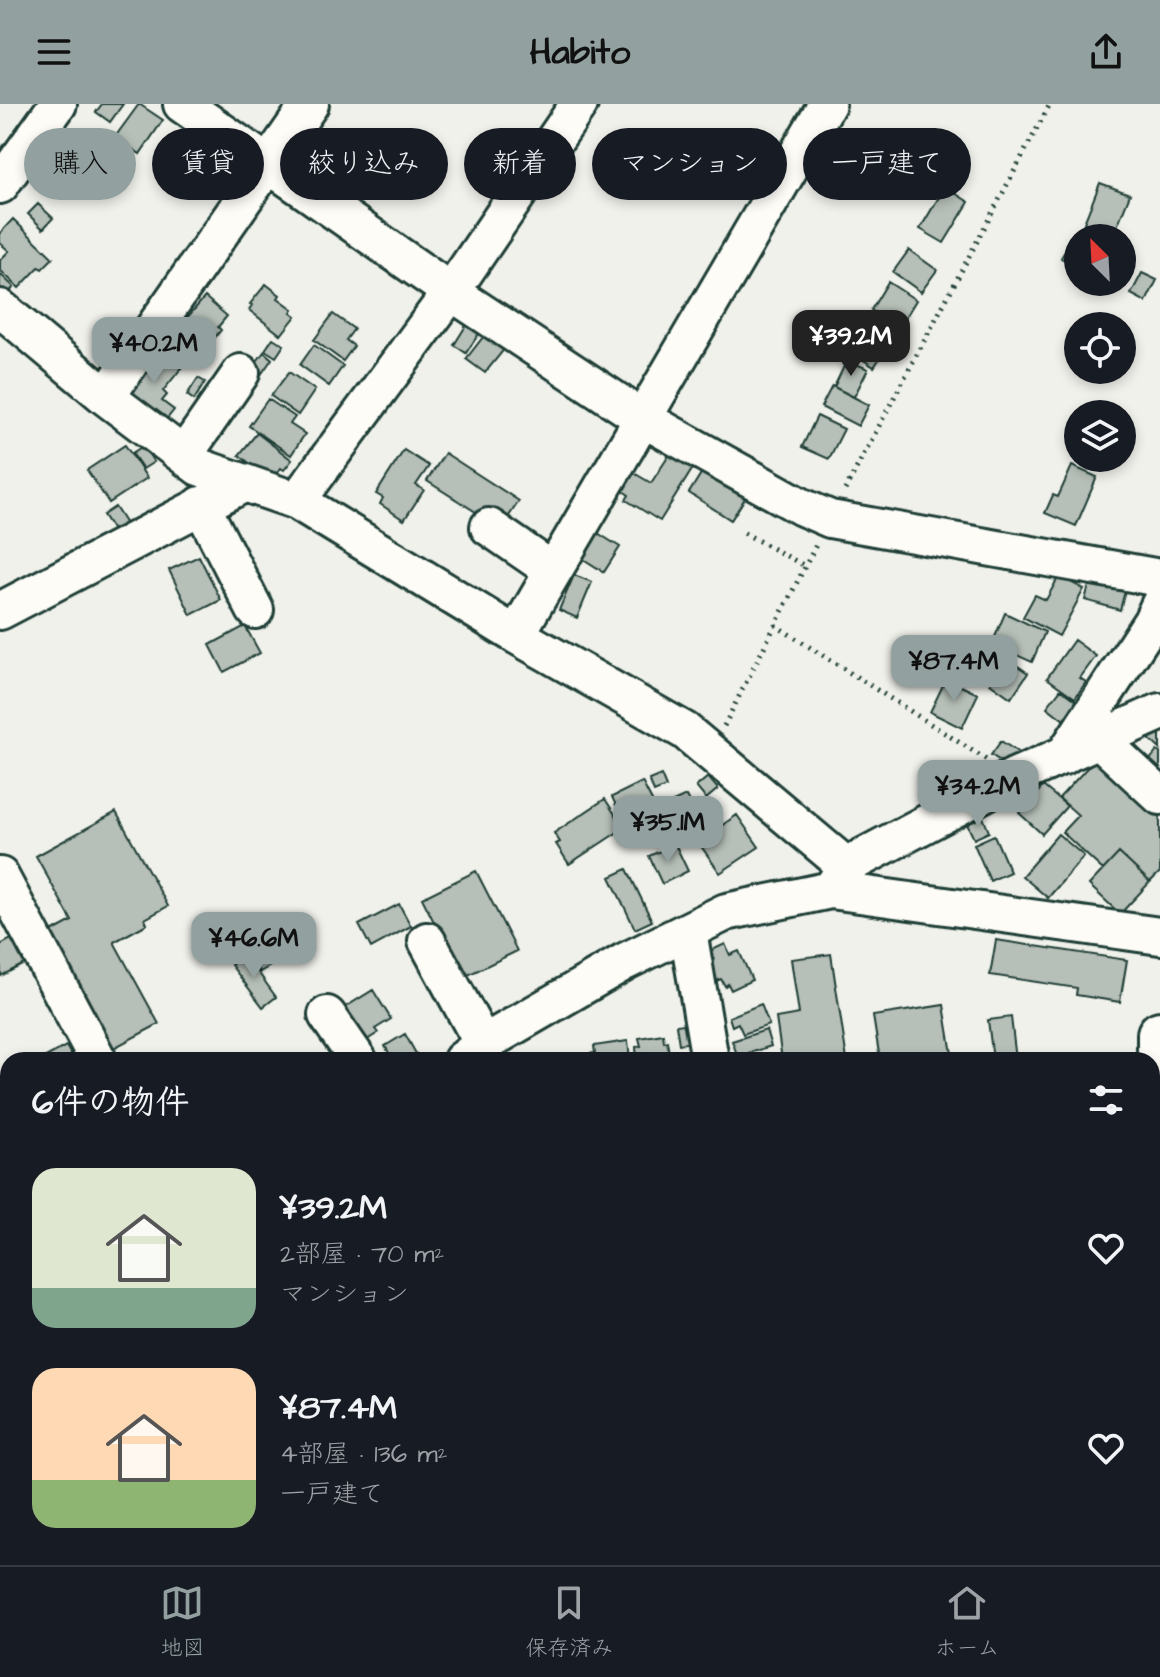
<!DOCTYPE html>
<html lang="ja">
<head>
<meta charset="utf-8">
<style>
  :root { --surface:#171b24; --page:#20242c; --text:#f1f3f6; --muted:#9ea1a6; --line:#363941; --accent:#92a19f }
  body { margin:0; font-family:"Architects Daughter","Klee One",sans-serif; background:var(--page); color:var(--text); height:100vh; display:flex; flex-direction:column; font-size:30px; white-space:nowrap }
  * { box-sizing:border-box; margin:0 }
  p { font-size:26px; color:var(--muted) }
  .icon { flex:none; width:44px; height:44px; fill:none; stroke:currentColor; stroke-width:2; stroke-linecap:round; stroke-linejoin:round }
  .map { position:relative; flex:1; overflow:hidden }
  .side { position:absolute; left:0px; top:948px; width:1160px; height:514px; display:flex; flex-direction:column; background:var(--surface); border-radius:24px 24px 0 0; box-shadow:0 4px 12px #0003 }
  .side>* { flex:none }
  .top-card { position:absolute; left:24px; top:24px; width:1112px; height:72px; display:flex; gap:16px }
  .needle { width:52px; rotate:336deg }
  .buttons { position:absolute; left:1064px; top:120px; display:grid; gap:16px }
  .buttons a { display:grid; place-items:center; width:72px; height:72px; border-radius:50%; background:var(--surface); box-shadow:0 4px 12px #0003; font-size:40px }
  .price { position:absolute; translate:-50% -68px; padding:0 18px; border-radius:16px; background:var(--accent); color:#111; font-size:26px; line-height:52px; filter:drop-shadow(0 2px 4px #0008) }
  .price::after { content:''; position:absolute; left:50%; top:48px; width:24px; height:18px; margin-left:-12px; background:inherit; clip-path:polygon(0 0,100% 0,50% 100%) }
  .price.on { background:#222; color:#fff }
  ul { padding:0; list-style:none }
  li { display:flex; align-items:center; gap:24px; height:200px; padding:0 32px }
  li span { display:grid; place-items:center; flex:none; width:224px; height:160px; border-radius:24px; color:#555 }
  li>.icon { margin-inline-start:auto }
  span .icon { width:96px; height:96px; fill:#fffc; stroke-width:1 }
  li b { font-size:34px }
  h2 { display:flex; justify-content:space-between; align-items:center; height:96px; padding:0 32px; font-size:34px }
  .pill { padding:0 28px; border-radius:36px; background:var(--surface); box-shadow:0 4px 12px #0003; font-size:28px; line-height:72px }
  .pill.on { background:var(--accent); color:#111 }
  header { display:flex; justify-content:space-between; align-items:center; height:104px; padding:0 32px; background:var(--accent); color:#111; font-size:36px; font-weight:700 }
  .menu { display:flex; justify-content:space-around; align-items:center; height:112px; border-top:2px solid var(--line); background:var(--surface); font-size:22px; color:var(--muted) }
  .menu a { display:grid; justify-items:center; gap:4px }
  .menu .on { color:var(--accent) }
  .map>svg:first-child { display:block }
</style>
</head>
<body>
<header><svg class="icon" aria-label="menu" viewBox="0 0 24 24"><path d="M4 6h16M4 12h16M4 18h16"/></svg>Habito<svg class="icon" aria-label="share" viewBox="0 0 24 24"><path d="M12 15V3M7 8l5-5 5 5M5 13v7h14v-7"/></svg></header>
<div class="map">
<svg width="1160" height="1461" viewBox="0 0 1160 1461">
  <rect width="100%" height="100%" fill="#f0f1eb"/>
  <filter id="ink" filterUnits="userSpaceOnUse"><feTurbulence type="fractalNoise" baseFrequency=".0125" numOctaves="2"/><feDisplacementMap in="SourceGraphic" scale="16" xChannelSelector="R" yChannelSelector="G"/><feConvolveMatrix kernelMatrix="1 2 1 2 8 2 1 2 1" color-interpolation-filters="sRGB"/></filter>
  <g filter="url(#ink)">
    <path fill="#b6bfb8" stroke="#1f3d34" stroke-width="2" d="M102,0H123L110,18L96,8Z
      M139,0L163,16L140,50L115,33Z
      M1100,79L1130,90L1114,130L1084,119Z
      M945,83L969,98L944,139L920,125Z
      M38,100L53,114L43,125L28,110Z
      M13,115L53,154L42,165L39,163L19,184L0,166V156L9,147L0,139V129Z
      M1077,125L1093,134H1078V164L1061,154Z
      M909,146L937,166L921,188L893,168Z
      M1142,169L1157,176L1146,198L1131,190Z
      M0,170L14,183L4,194L0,190Z
      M888,178L916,196L899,224L871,206Z
      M266,180L280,191L278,194L293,205L291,208L296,212L281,231L249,206L252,201L250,200Z
      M205,193L227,212L218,223L221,226L213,236L210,234L201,245L178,224Z
      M333,210L354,225L346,236L354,242L343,257L314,236Z
      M870,216L895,232L874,263L850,247Z
      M467,220L480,228L466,249L454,241Z
      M487,228L506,243L485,269L466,255Z
      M273,234L284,241L276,253L265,246Z
      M157,241L183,262L163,287L167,291L162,297L174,306L162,321L124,290Z
      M314,241L343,262L329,282L300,261Z
      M264,248L272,255L260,272L251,265Z
      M847,256L868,265L854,293L834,283Z
      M289,268L315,286L298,311L271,292Z
      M198,274L205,278L194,296L187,291Z
      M832,282L869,301L858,322L821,303Z
      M268,295L295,313L290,320L305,330L291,351L249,322Z
      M817,312L844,325L829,355L802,343Z
      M257,329L292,356L284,366L281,364L271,375L249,364L252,361L239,351Z
      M125,341L147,374L109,399L87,366Z
      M143,342L154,358L143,365L132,349Z
      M404,346L429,362L416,381L424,386L404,416L380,400L383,394L376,390Z
      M445,349L519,397L501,424L427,377Z
      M670,350L693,364L660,417L626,396L629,391L623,387L634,369L651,379Z
      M707,360L749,388L731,416L689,389Z
      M1072,362L1097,373L1076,422L1045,409L1053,391L1058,393Z
      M115,403L126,420L114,428L103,411Z
      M593,426L620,443L604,468L577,451Z
      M199,452L221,496L191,511L169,466Z
      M574,471L592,478L577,514L559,506Z
      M1059,472L1084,485L1059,532L1023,513L1035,491L1046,496Z
      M1091,474L1126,483L1120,506L1085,496Z
      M1005,509L1045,528L1032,558L992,540Z
      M245,522L260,549L224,568L210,541Z
      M1074,536L1096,552L1080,574L1086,578L1075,594L1047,574Z
      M1006,554L1028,569L1011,594L990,579Z
      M946,575L978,590L962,624L930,608Z
      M1061,585L1077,597L1064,616L1047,603Z
      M1160,620V645L1148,634Z
      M1001,637L1025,653L1016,667L991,651Z
      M1157,647L1160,649V674L1145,662Z
      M1100,650L1160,706V768L1150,778L1119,749L1103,766L1062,728L1078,711L1059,694Z
      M661,671L666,683L654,688L649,676Z
      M708,673L718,685L706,695L696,683Z
      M642,678L653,699L622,714L612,693Z
      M1043,682L1067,702L1042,730L1019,709Z
      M686,692L692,703L678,709L673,698Z
      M605,695L624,724L569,760L556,740L560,738L554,729Z
      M116,708L168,802L145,815L147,820L114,838L159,920L108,947L44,832L72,817L36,752Z
      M737,711L759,743L720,769L698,738Z
      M983,713L989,728L974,735L967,720Z
      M1058,730L1084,752L1048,794L1022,772Z
      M994,731L1010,768L990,777L974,740Z
      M675,740L688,767L662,780L649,752Z
      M1119,749L1150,778L1120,810L1089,781Z
      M627,765L652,817L635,825L610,773Z
      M476,767L517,847L462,874L422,794Z
      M399,800L411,822L371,844L359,821Z
      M285,818L301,844L260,868L245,842Z
      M17,832L30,857L1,872L0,841Z
      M996,836L1127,856L1120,898L1076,891L1077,884L990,871Z
      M725,840L730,851L739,847L752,876L731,886L728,880L725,882L721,875L712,879L704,862L714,856L710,847Z
      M245,850L276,893L263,903L231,861Z
      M831,850L847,956H782L776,914L799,910L791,855Z
      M373,886L391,915L375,925L378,929L359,941L339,907Z
      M761,900L769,921L743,930L738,919L732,922L729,913Z
      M944,901L953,956H880L873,912Z
      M1011,913L1016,956H993L988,916Z
      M691,919L694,938L679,940L676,921Z
      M766,926L771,942L738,953L732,937Z
      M405,930L419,955L418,956H393L385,942Z
      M663,930L664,938L667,937L670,956H637L636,943L641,942L639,934Z
      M628,937L630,956H573V952L595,949L594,942Z
      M66,942L74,956H40Z
      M8,973V1108L0,1112V977Z
      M23,1454H48L49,1461H0V1457Z
      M99,1454H121L123,1461H100Z
      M172,1454H193L194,1461H173Z
      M361,1454H418L419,1461H362Z
      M425,1454H489L490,1461H426Z
      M567,1454H712L713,1461H569Z
      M718,1454H1057L1011,1461H719Z"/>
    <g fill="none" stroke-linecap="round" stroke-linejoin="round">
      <g stroke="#1f3d34" stroke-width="42">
        <path id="minor" d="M182,0L451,188L642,314L802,403L830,415L1160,474
          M0,81L58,0
          M0,204L106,293L199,363L297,397L516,531L685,627L846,762L831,786
          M106,293L310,0
          M184,351L241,269
          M297,397L451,188L579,0
          M201,401L255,506
          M489,423L553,467
          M0,507L245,379
          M516,531L827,0
          M1100,636L1160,692
          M1064,652L1152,517L1160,500
          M846,762L1014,673L1160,608
          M0,772L98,956
          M688,827L710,956
          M427,837L483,940
          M327,911L358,956
          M462,956L483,940L624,858L726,808L831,786L1160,832
          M1152,1068L1160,1067
          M0,1416L8,1408
          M87,1454L88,1461
          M266,1454L267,1461"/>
      </g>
      <g stroke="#1f3d34" stroke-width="50">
        <path id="major" d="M1160,930V955"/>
      </g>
      <path stroke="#1f3d34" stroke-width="5" stroke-dasharray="2 6" stroke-linecap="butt" d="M845,386L1050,0
        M744,429L805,462
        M775,521L987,656
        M724,622L816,441"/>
      <use href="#minor" stroke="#fdfcf7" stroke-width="36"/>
      <use href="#major" stroke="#fdfcf7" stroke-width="44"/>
    </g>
  </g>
</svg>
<div class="buttons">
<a><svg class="needle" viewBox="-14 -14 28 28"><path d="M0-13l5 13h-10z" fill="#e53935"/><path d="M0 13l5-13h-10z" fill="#9ea1a6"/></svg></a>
<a><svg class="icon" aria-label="locate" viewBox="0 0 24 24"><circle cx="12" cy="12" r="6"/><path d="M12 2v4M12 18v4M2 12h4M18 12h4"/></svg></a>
<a><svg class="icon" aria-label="layers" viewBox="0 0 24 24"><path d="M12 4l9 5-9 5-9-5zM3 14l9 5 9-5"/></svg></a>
</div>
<b class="price on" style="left:851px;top:274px">¥39.2M</b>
<b class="price" style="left:154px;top:281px">¥40.2M</b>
<b class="price" style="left:954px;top:599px">¥87.4M</b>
<b class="price" style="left:978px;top:724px">¥34.2M</b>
<b class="price" style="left:668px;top:760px">¥35.1M</b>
<b class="price" style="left:254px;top:876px">¥46.6M</b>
<div class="top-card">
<a class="pill on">購入</a>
<a class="pill">賃貸</a>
<a class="pill">絞り込み</a>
<a class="pill">新着</a>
<a class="pill">マンション</a>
<a class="pill">一戸建て</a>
</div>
<section class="side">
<h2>6件の物件<svg class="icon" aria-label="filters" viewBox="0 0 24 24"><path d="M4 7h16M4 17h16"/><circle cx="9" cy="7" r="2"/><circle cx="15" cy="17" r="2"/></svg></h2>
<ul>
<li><span style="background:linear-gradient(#dfe7d0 75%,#7fa58c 0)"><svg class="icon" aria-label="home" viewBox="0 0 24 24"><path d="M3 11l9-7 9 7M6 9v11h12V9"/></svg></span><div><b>¥39.2M</b><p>2部屋 · 70 m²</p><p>マンション</p></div><svg class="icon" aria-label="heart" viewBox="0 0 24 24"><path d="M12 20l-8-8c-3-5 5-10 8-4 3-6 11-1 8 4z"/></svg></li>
<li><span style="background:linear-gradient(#ffd9b3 70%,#8fb573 0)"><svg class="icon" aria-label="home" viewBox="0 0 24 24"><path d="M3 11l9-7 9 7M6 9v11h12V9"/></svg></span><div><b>¥87.4M</b><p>4部屋 · 136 m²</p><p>一戸建て</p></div><svg class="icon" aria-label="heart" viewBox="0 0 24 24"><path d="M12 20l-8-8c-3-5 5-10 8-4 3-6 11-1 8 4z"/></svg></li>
</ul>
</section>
</div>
<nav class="menu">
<a class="on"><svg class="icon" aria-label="map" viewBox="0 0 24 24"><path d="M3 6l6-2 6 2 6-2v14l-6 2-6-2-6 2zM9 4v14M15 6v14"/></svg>地図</a>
<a><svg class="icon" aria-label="saved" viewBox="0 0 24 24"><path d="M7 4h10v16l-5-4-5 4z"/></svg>保存済み</a>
<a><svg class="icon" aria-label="home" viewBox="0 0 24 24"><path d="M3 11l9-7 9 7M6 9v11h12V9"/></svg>ホーム</a>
</nav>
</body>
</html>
